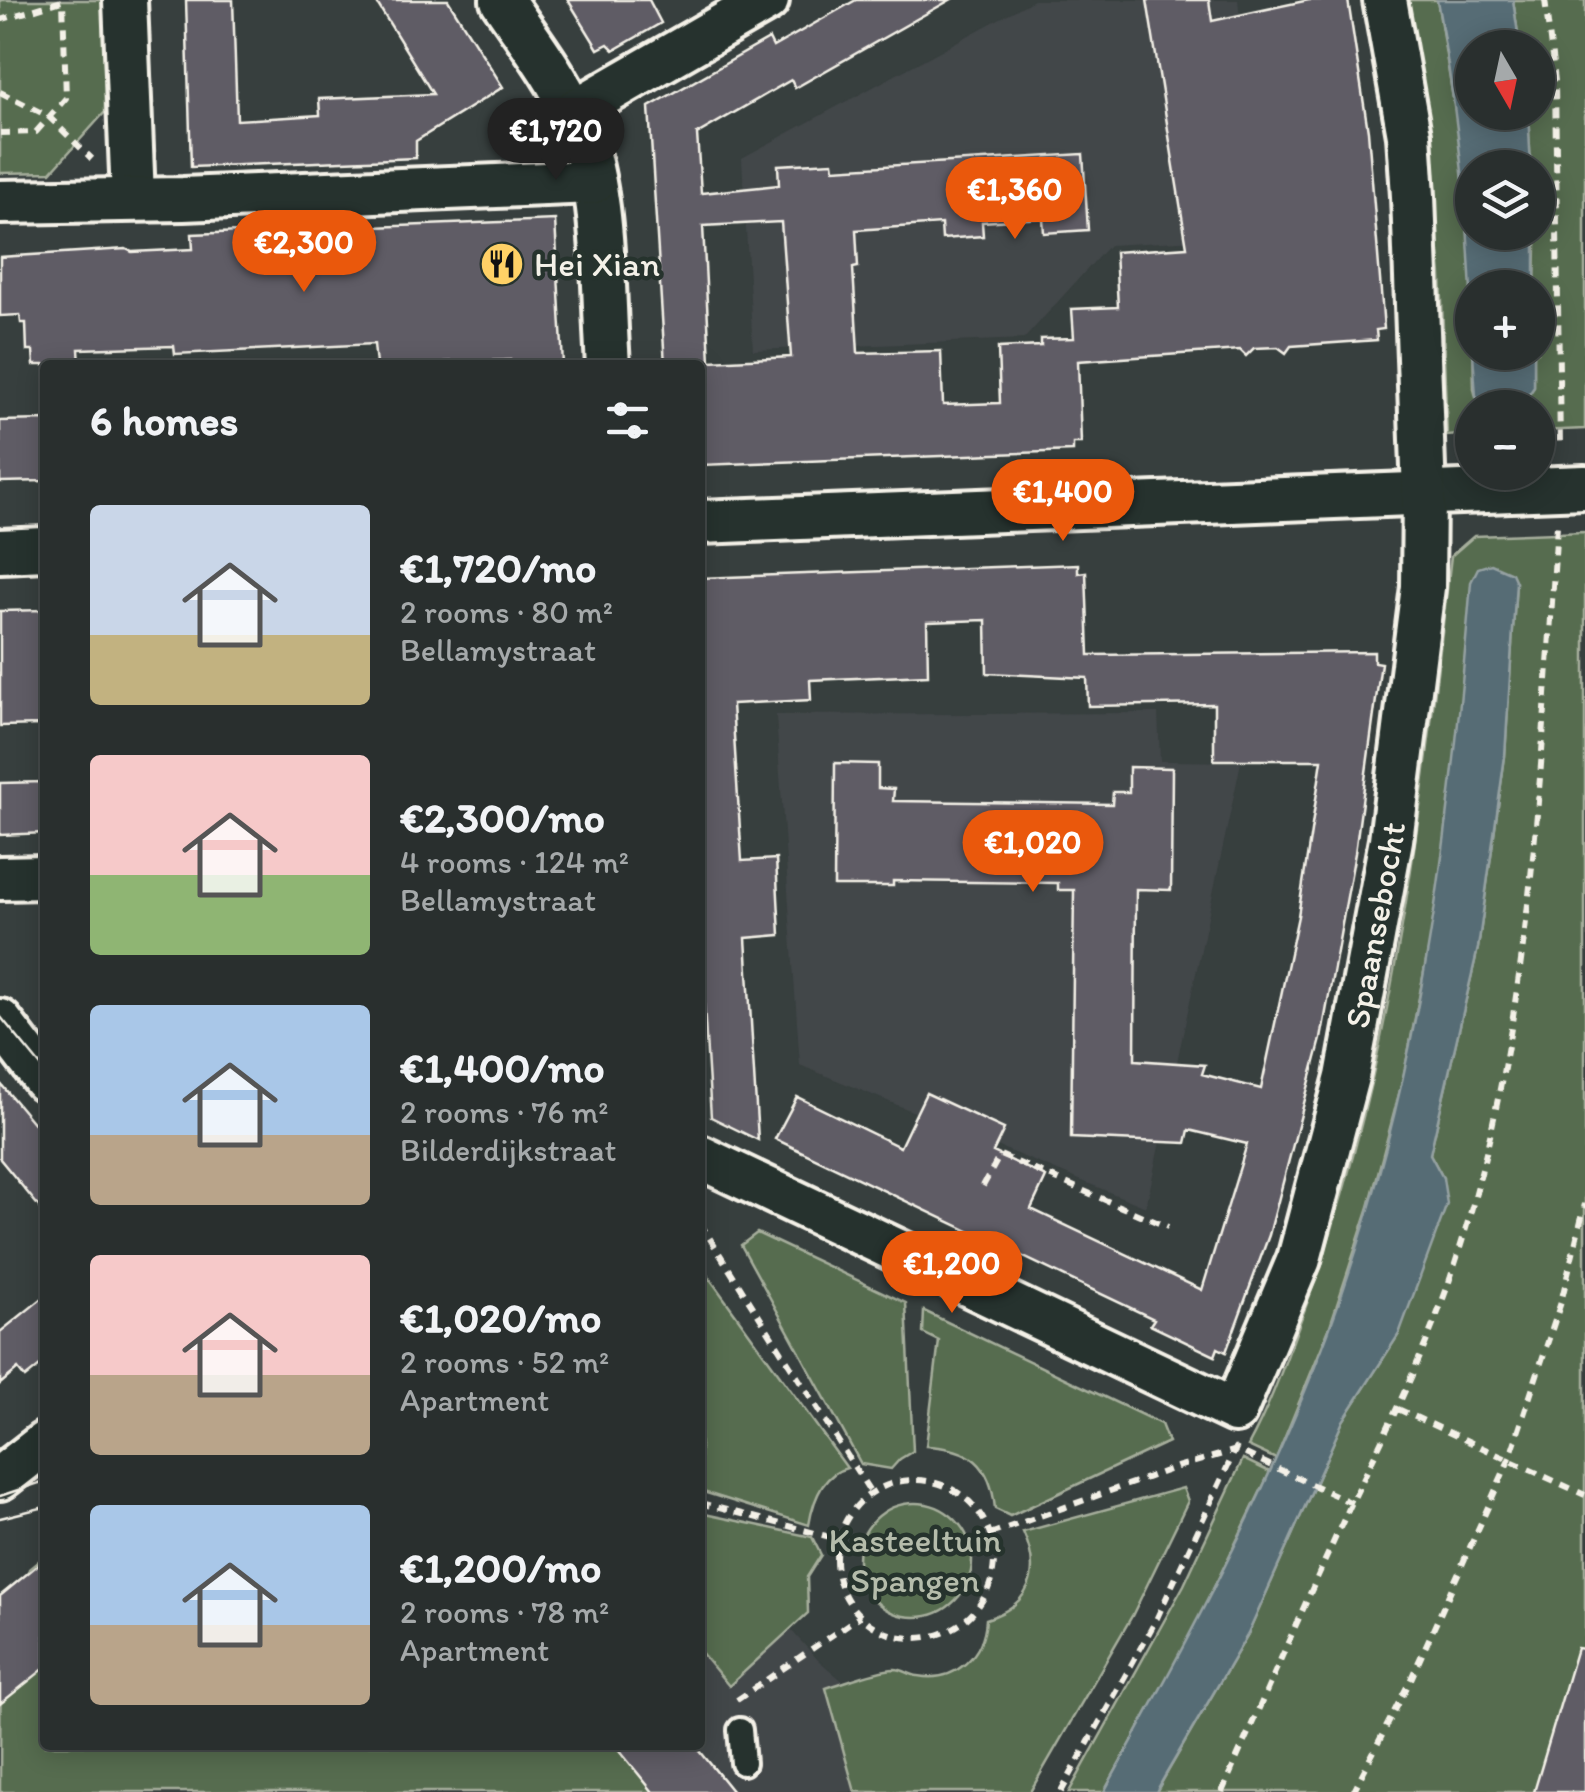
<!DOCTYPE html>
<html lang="en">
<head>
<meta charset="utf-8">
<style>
  :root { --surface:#292f2e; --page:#313736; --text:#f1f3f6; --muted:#a5a9aa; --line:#454a4a; --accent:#ea580c }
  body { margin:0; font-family:Itim,sans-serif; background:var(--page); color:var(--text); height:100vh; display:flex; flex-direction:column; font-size:38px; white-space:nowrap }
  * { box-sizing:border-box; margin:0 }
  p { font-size:32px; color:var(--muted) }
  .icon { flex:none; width:55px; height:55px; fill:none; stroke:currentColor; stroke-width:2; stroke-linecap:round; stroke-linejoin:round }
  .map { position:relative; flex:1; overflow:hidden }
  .panel { position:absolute; left:40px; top:360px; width:665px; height:1390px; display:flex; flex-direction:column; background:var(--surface); border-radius:10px; box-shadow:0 5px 25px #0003,0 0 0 2px var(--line) }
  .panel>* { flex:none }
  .needle { width:65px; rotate:171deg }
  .fabs { position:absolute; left:1455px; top:30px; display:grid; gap:20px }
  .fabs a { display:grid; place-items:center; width:100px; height:100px; border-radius:50%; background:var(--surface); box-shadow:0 5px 25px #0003,0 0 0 2px var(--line); font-size:50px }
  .price { position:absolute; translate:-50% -85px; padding:0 22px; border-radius:35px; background:var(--accent); color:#fff; font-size:32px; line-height:65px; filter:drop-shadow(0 2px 5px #0008) }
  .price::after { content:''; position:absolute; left:50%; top:60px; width:30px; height:22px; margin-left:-15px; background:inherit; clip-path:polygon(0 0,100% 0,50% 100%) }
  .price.current { background:#222; color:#fff }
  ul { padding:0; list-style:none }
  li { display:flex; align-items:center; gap:30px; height:250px; padding:0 50px }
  li span { display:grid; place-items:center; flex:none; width:280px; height:200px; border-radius:10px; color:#555 }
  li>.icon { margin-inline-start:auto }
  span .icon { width:120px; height:120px; fill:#fffc; stroke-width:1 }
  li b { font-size:42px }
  h2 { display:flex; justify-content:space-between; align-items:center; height:120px; padding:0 50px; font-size:42px }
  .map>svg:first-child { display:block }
</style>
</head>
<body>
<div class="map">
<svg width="1585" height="1792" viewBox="0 0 1585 1792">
  <rect width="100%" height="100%" fill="#373f3e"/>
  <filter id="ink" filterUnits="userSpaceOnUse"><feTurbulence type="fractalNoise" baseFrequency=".01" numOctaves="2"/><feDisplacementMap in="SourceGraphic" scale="20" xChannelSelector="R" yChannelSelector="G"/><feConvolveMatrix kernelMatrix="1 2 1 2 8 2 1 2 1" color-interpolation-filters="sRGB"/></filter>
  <g filter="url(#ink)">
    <path fill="#43474a" d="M1034,0H1238L1264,236L1109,245L1024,339L753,350L742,158Z
      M1158,713L1160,761L1241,762L1146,1207L800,1065L776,715Z
      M700,1530L818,1660L846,1684L870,1792H0V1594L45,1557V1745H700Z"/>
    <path fill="#576c50" stroke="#a6ae9c" stroke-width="2.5" d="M0,0H103L105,112L51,172L0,173Z
      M1406,0H1437L1461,147L1471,250L1474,389L1476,397L1483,401L1525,400L1534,387V353L1538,352V288L1535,287L1538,168L1531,167L1528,113L1538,112V48L1520,47L1513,0H1585V429L1538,431V408H1472V434L1447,436L1441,275L1428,136Z
      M1585,532V1792H1156L1248,1634L1343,1421L1399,1334L1443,1178L1430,1154L1478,948L1505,756L1516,582L1456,760L1437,906L1403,1079L1369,1207L1329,1329L1276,1459L1248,1446C1272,1402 1288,1353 1306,1306C1394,1066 1421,809 1451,556L1474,536Z
      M757,1233L906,1303L913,1451L900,1459L891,1469L861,1464L741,1245Z
      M700,1265L847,1468C822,1474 813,1501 809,1525L700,1491Z
      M924,1311L1161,1424L1168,1442L1010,1516L995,1509C991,1463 970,1448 926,1446L939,1341L923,1333Z
      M1243,1459L1270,1472L1188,1641L1104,1792H1069L1184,1585Z
      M1183,1488L1188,1501L1132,1616L1030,1792H855L826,1688C847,1682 874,1670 895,1669C903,1669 910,1675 918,1676C956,1683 984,1655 986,1619C1031,1605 1042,1573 1023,1532Z
      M858 1560a57 57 0 1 1 114 0a57 57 0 1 1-114 0Z
      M700,1513L812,1537L821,1555L807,1577L808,1613L729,1686L700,1651Z
      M41,1559L45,1560V1745H695L720,1776L725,1792H0L1,1595L20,1580L27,1581L29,1569Z"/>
    <path fill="#566c74" stroke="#95a1a2" stroke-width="2.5" d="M1437,0H1513L1520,47L1472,48V112L1528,113L1531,167L1472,168V232L1535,233V287L1472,288V329C1470,218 1457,110 1437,0Z
      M1473,353H1534V387L1525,400L1483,401L1476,397Z
      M1491,564L1512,573L1516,582L1505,756L1478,948L1430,1154L1443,1178L1447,1204L1399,1334L1343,1421L1248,1634L1165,1776L1156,1792H1104C1187,1642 1269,1491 1329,1330C1419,1087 1450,839 1471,582L1478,568Z"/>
    <path fill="#5f5b65" stroke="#f4f1e8" stroke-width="2.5" fill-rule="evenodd" d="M186,0H233L237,120L320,115L319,99L433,94L375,0H448L503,87L416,141V158L191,167Z
      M568,0H649L661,23L614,50L608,44L598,49Z
      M856,0H950L795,88L791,80L697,134L701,193L779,185L778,165L833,162L834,169L1083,154L1088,230L1044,233L1043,218L982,222L983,236L942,239L941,224L856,230L858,267L853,268L858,353L941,351L943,405L1000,403L998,348L1041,346V339L1074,338L1072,309L1118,307L1115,252L1187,247L1147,0H1209L1212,21L1309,0H1348L1368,131L1384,329L1376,330L1377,340L1291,346L1286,353L1278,347L1254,348L1246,356L1240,350L1078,361L1081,443H1073V451L700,465V365H665L649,107L769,39L773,47ZM781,222L791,357L710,361L703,226Z
      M555,220L563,365H510V360L446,362L447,365H376L374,344L175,354L174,346L79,349L80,365H34L33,351H27L26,323H21L20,315L0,316V257L126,249L132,252L193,249L192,234Z
      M45,420V481L0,482V421Z
      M1078,564V573L1086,572L1089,655L1374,652V662L1381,663L1355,853L1321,1039L1269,1235L1226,1352L1218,1348L1215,1356L1150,1325L1154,1319L775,1139L797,1097L900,1147L926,1093L1004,1129L993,1152L1046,1177L1031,1209L1202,1290L1247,1144L1189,1130L1186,1143L1071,1138L1074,890H1058V883L893,881V886H834L835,763L878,764V788L894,789L893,801L1112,804L1113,792H1129V767L1172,768L1171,890L1136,889L1135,1060L1205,1065L1202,1074L1261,1089L1298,916L1322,760H1214V704L1088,706L1087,678L987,673L986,620L927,622L928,675L810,680L811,700L732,704L742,861L776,859L780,935L746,938L758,1140L711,1117L700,941V578Z
      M45,610V699L40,700L41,725L0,726V611Z
      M45,782V833L0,835V783Z
      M0,1083L45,1137V1214L0,1159Z
      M45,1296V1362L25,1378L18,1369L0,1384V1332Z
      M45,1559V1668L0,1704V1596Z
      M1577,1648L1585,1649V1792H1534Z
      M615,1745H695L733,1792H653Z"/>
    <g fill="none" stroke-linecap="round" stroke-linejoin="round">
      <g stroke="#f4f1e8" stroke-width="30">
        <path id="lane" d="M740,1730L743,1763"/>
      </g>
      <g stroke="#f4f1e8" stroke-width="50">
        <g id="street">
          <path d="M125,0L133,198"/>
          <path d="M502,0C526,36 555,73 573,112C607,188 602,283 608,365"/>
          <path d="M573,112L767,0"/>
          <path d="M0,202L183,199L593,182"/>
          <path d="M700,522L1585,487"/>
          <path d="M0,551L45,549"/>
          <path d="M0,878L45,877"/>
          <path d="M0,1021L45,1080"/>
          <path id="s1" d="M700,1157L1235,1411L1299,1259L1347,1077L1391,840L1423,587L1424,494L1413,196L1409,135L1385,0"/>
          <path d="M0,1478L45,1443"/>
        </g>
      </g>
      <path stroke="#f4f1e8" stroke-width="6" stroke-dasharray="10 8" stroke-linecap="butt" d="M1545,0L1555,81L1560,448
        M0,20L65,0
        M0,92L48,116L92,159
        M0,133L36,132L66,98L63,0
        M983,1186L1000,1155L1168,1227
        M700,1223L871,1493
        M1398,1409L1585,1495
        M836 1559a79 79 0 1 1 158 0a79 79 0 1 1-158 0Z
        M700,1503L838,1539
        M990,1534L1177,1467L1237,1450L1352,1503
        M737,1700L860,1616
        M1061,1792L1156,1620L1237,1446
        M1222,1792C1265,1695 1307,1598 1352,1502C1388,1427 1426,1352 1452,1273C1532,1032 1540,777 1557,525
        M1353,1792L1411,1679L1509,1460L1561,1302L1585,1204"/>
      <use href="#lane" stroke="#26332d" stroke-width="22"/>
      <use href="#street" stroke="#26332d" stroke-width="42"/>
      <path stroke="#f4f1e8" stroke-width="2.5" d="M0,1016L45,1071
        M0,1496L45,1481
        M0,1518L45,1507"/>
    </g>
  </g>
  <defs>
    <g id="restaurant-disc" transform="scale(2.25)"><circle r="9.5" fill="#ffd166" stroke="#26332d"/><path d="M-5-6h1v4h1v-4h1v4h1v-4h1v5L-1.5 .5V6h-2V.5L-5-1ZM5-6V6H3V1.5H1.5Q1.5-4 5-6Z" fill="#111"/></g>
  </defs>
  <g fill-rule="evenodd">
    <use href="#restaurant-disc" x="502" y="264"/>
  </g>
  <g text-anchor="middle" stroke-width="9" stroke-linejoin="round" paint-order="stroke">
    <g font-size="35" fill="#f4f1e8" stroke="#26332d" text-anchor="start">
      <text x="534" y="276">Hei Xian</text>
    </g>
    <g font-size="35" fill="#f4f1e8" stroke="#26332d">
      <text dy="12" stroke="none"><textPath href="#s1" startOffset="1100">Spaansebocht</textPath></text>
    </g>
    <g font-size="35" fill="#b5bcab" stroke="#26332d">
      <text x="915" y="1552">Kasteeltuin<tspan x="915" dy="40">Spangen</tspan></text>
    </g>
  </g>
</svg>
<div class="fabs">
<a><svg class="needle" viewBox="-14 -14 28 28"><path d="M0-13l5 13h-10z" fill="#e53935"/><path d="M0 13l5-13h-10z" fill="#a5a9aa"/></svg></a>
<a><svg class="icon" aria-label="layers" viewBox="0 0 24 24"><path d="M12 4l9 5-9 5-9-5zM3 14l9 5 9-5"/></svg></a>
<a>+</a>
<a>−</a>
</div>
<b class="price current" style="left:556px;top:183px">€1,720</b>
<b class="price" style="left:1015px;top:242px">€1,360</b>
<b class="price" style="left:304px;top:295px">€2,300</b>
<b class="price" style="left:1063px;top:544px">€1,400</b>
<b class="price" style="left:1033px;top:895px">€1,020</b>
<b class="price" style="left:952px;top:1316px">€1,200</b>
<section class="panel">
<h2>6 homes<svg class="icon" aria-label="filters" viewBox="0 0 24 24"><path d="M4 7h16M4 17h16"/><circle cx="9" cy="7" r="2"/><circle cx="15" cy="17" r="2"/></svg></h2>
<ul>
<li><span style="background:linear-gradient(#c9d6e8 65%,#c2b280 0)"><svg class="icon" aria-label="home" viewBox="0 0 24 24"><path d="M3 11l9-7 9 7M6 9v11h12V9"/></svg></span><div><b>€1,720/mo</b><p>2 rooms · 80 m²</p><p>Bellamystraat</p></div></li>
<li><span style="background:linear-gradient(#f6c9c9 60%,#8fb573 0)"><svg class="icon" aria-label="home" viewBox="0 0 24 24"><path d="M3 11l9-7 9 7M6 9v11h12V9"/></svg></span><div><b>€2,300/mo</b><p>4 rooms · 124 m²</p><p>Bellamystraat</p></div></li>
<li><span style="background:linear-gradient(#a9c7e8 65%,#b9a48a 0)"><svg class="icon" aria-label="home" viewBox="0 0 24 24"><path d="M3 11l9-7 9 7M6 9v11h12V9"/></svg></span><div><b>€1,400/mo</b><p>2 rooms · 76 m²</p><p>Bilderdijkstraat</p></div></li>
<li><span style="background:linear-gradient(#f6c9c9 60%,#b9a48a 0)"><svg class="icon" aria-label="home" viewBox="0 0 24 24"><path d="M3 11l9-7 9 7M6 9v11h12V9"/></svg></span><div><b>€1,020/mo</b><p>2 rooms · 52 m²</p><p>Apartment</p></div></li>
<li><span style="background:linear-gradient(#a9c7e8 60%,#b9a48a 0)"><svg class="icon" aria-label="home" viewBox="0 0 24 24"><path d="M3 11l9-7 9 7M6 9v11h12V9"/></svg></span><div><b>€1,200/mo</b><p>2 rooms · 78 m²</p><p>Apartment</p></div></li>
</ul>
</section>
</div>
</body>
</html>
